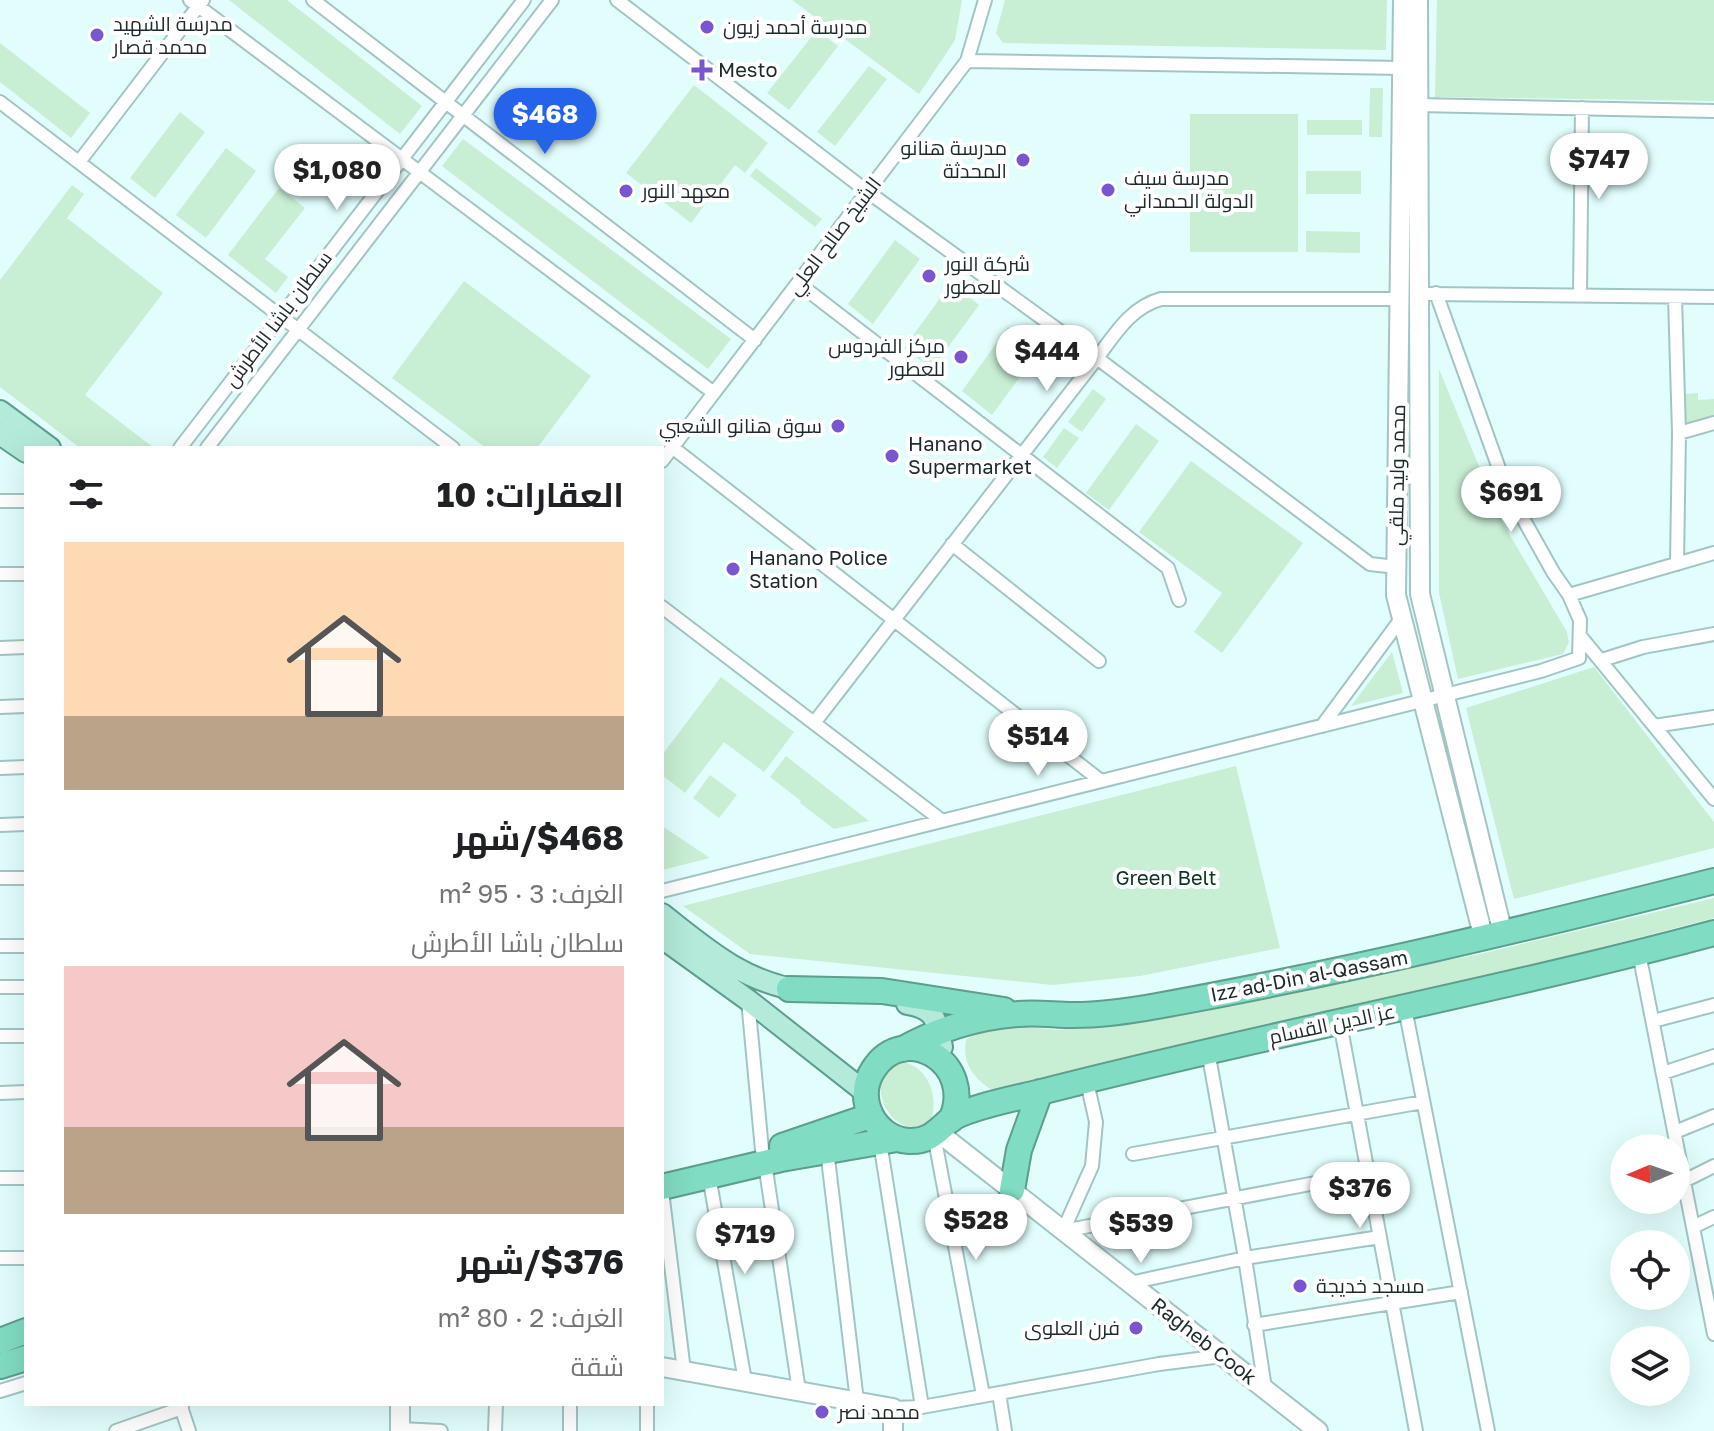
<!DOCTYPE html>
<html lang="ar">
<head>
<meta charset="utf-8">
<style>
  :root { --surface:#fff; --page:#f2f2f2; --text:#202124; --muted:#757577; --accent:#2563eb }
  body { margin:0; font-family:"Golos Text",Cairo,sans-serif; background:var(--page); color:var(--text); direction:rtl; height:100vh; display:flex; flex-direction:column; font-size:30px; white-space:nowrap }
  * { box-sizing:border-box; margin:0 }
  p { font-size:26px; color:var(--muted) }
  .icon { flex:none; width:44px; height:44px; fill:none; stroke:currentColor; stroke-width:2; stroke-linecap:round; stroke-linejoin:round }
  .map { position:relative; flex:1; overflow:hidden; direction:ltr }
  .panel { position:absolute; left:24px; top:446px; width:640px; height:960px; display:flex; flex-direction:column; background:var(--surface); border-radius:0px; box-shadow:0 8px 32px #0002; direction:rtl }
  .panel>* { flex:none }
  .needle { width:52px; rotate:268deg }
  .controls { position:absolute; left:1610px; top:1134px; display:grid; gap:16px }
  .controls a { display:grid; place-items:center; width:80px; height:80px; border-radius:50%; background:var(--surface); box-shadow:0 8px 32px #0002; font-size:40px }
  .price { position:absolute; translate:-50% -68px; padding:0 18px; border-radius:28px; background:#fff; color:#222; font-size:26px; line-height:52px; filter:drop-shadow(0 2px 4px #0008) }
  .price::after { content:''; position:absolute; left:50%; top:48px; width:24px; height:18px; margin-left:-12px; background:inherit; clip-path:polygon(0 0,100% 0,50% 100%) }
  .price.active { background:var(--accent); color:#fff }
  ul { padding:0; list-style:none }
  li { display:grid; align-content:center; gap:16px; height:424px; padding:0 40px }
  li span { display:grid; place-items:center; height:248px; border-radius:0px; color:#555 }
  li>.icon { margin-inline-start:auto }
  span .icon { width:144px; height:144px; fill:#fffc; stroke-width:1 }
  li b { font-size:34px }
  h2 { display:flex; justify-content:space-between; align-items:center; height:96px; padding:0 40px; font-size:34px }
  .map>svg:first-child { display:block }
</style>
</head>
<body>
<div class="map">
<svg width="1714" height="1431" viewBox="0 0 1714 1431">
  <rect width="100%" height="100%" fill="#e1fefd"/>
  <path fill="#c8eed3" d="M229,0H287L422,106L400,134Z
    M792,0H962L955,40L919,94Z
    M1005,0H1387L1386,50L1003,43L996,33Z
    M1437,0H1714V101L1435,97Z
    M817,30L838,46L789,110L767,93Z
    M0,43L90,113L71,138L0,82Z
    M869,66L887,79L835,146L817,132Z
    M694,85L768,143L745,173L735,165L691,223L626,173Z
    M1370,88H1383L1382,137H1369Z
    M180,112L205,132L155,198L130,178Z
    M1190,114H1298V252H1190Z
    M1307,120H1362V135H1307Z
    M463,139L731,339L708,369L442,166Z
    M226,148L256,171L206,238L176,215Z
    M756,168L822,219L815,227L750,176Z
    M1306,171H1361V194H1306Z
    M72,185L84,194L67,218L163,293L85,395L154,448H80L0,387V280Z
    M279,188L305,208L265,259L288,277L276,293L228,255Z
    M1306,231L1360,232V253L1306,252Z
    M895,240L920,259L873,324L848,304Z
    M464,281L591,376L537,448H486L392,378Z
    M951,283L979,305L932,369L904,348Z
    M1008,327L1039,351L992,415L962,391Z
    M1439,369L1501,520L1567,632L1569,642L1563,654L1458,679L1439,593Z
    M1093,389L1106,399L1082,432L1068,422Z
    M1698,393V400L1714,399V420L1687,427L1684,425L1683,394Z
    M1136,424L1159,441L1109,510L1086,493Z
    M1064,428L1079,438L1057,468L1043,457Z
    M1191,461L1303,543L1222,653L1194,632L1222,593L1139,532Z
    M1392,652L1403,693L1351,706Z
    M1594,667L1714,822V848L1514,899L1466,708Z
    M721,677L794,732L764,772L724,742L685,793L662,775V755Z
    M786,756L869,821L834,829L800,803L801,801L770,777Z
    M1236,766L1280,948L1140,976L1053,985L750,954L683,906Z
    M710,775L737,795L719,818L693,798Z
    M662,826L710,858L662,870Z
    M1714,898V918L1401,999L992,1090C973,1078 962,1062 966,1040L990,1023L1057,1030L1169,1016L1480,954Z
    M903,1062C931,1068 939,1100 930,1124C889,1144 858,1073 903,1062Z"/>
  <g fill="none" stroke-linecap="round" stroke-linejoin="round">
    <g stroke="#a2c5c4" stroke-width="16">
      <path id="street" d="M190,0L714,393
        M313,0L755,340
        M617,0L868,192L1097,358L1370,564L1396,567
        M967,61L1403,68
        M0,102L453,448
        M1417,105L1714,111
        M79,162L203,0
        M798,283L1168,568L1179,600
        M1429,294L1714,297
        M1580,294L1582,108
        M1675,297L1679,433L1677,564
        M1679,433L1714,423
        M672,447L1101,781
        M180,448L524,0
        M207,448L552,0
        M662,461L967,61L985,0
        M0,501H26
        M952,544L1099,661
        M0,574H26
        M1569,595L1714,553
        M662,607L941,820
        M1581,637L1714,799
        M0,648L26,647
        M1602,660L1643,647L1714,634
        M0,707L26,706
        M814,723L1097,358C1115,334 1131,307 1161,299H1399
        M1322,726L1401,619
        M1654,726L1714,717
        M0,768L26,767
        M0,825L26,824
        M0,878H26
        M662,891L1541,671L1579,658L1580,620L1569,595L1553,572L1506,488L1436,293
        M0,946H26
        M1639,953L1714,1334
        M0,987H26
        M748,1000L762,1150
        M1405,1008L1488,1431
        M1653,1021L1714,1005
        M1340,1023L1416,1431
        M0,1036H26
        M1208,1051L1245,1258L1265,1388
        M1663,1073L1714,1056
        M0,1093L26,1092
        M1675,1132L1714,1116
        M934,1135L983,1395
        M880,1142L922,1407
        M827,1150L857,1401
        M1133,1154L1423,1102
        M765,1163L799,1391
        M709,1176L745,1381
        M0,1178H26
        M1684,1181L1714,1166
        M662,1191L684,1371
        M1693,1227L1714,1217
        M1063,1231L1368,1173
        M1063,1231L1092,1166L1096,1122L1087,1082
        M0,1258H26
        M1130,1283L1245,1258L1380,1237
        M1254,1325L1461,1292
        M0,1391L26,1383
        M999,1393L1005,1431
        M180,1404L189,1431
        M893,1408L922,1407L1159,1364L1222,1356
        M400,1429L441,1431
        M116,1431L182,1408
        M495,1431L496,1404
        M570,1431V1404
        M647,1431V1404"/>
    </g>
    <g stroke="#a2c5c4" stroke-width="22">
      <path id="secondary" d="M1403,0L1396,595L1484,939
        M1418,0L1420,594L1503,934
        M939,1133L1318,1431
        M662,1367L893,1408V1431
        M400,1431V1404"/>
    </g>
    <g stroke="#5d9e8d" stroke-width="24">
      <path id="primary" d="M0,411L50,448
        M0,434L26,452
        M662,914C708,950 743,982 803,991
        M662,938L748,1000L865,1092
        M907,1004C937,1009 936,1020 942,1047"/>
    </g>
    <g stroke="#5d9e8d" stroke-width="28">
      <path id="highway" d="M789,989L882,991L1004,1010
        M903,1049C939,1029 978,1017 1018,1014C1036,1012 1055,1015 1073,1015C1101,1015 1130,1011 1157,1006C1345,972 1529,928 1714,881
        M951,1120C977,1063 904,1020 873,1070C854,1099 875,1139 909,1141C929,1142 937,1131 950,1120C965,1108 1017,1098 1037,1093C1261,1035 1490,993 1714,933
        M782,1146L870,1116
        M662,1187L781,1159L897,1139
        M1012,1190L1019,1150L1040,1092
        M0,1341L26,1331
        M0,1366L26,1358"/>
    </g>
    <use href="#street" stroke="#fff" stroke-width="12"/>
    <use href="#secondary" stroke="#fff" stroke-width="18"/>
    <use href="#primary" stroke="#b3eada" stroke-width="20"/>
    <use href="#highway" stroke="#80dcc2" stroke-width="24"/>
  </g>
  <g fill="#7756d0" stroke="#fff" stroke-width="3">
    <circle cx="707" cy="27" r="8"/>
    <circle cx="97" cy="35" r="8"/>
    <path d="M698 58h8v8h8v8h-8v8h-8v-8h-8v-8h8z"/>
    <circle cx="1023" cy="160" r="8"/>
    <circle cx="1108" cy="190" r="8"/>
    <circle cx="626" cy="191" r="8"/>
    <circle cx="929" cy="276" r="8"/>
    <circle cx="961" cy="357" r="8"/>
    <circle cx="838" cy="426" r="8"/>
    <circle cx="892" cy="456" r="8"/>
    <circle cx="733" cy="569" r="8"/>
    <circle cx="1300" cy="1286" r="8"/>
    <circle cx="1136" cy="1328" r="8"/>
    <circle cx="822" cy="1412" r="8"/>
  </g>
  <g text-anchor="middle" stroke-width="8" stroke-linejoin="round" paint-order="stroke">
    <g font-size="20" fill="#1c2a2a" stroke="#fff" text-anchor="start">
      <text x="113" y="31">مدرسة الشهيد<tspan x="113" dy="23">محمد قصار</tspan></text>
      <text x="723" y="34">مدرسة أحمد زيون</text>
      <text x="718" y="77">Mesto</text>
      <text x="1007" y="155" text-anchor="end">مدرسة هنانو<tspan x="1007" dy="23">المحدثة</tspan></text>
      <text x="1124" y="185">مدرسة سيف<tspan x="1124" dy="23">الدولة الحمداني</tspan></text>
      <text x="642" y="198">معهد النور</text>
      <text x="945" y="271">شركة النور<tspan x="945" dy="23">للعطور</tspan></text>
      <text x="945" y="353" text-anchor="end">مركز الفردوس<tspan x="945" dy="23">للعطور</tspan></text>
      <text x="822" y="433" text-anchor="end">سوق هنانو الشعبي</text>
      <text x="908" y="451">Hanano<tspan x="908" dy="23">Supermarket</tspan></text>
      <text x="749" y="565">Hanano Police<tspan x="749" dy="23">Station</tspan></text>
      <text x="1316" y="1293">مسجد خديجة</text>
      <text x="1120" y="1335" text-anchor="end">فرن العلوى</text>
      <text x="838" y="1419">محمد نصر</text>
    </g>
    <g font-size="20" fill="#1c2a2a" stroke="#fff">
      <text transform="translate(834 236) rotate(-53)" y="7">الشيخ صالح العلي</text>
      <text transform="translate(278 319) rotate(-53)" y="7">سلطان باشا الأطرش</text>
      <text transform="translate(1397 475) rotate(-89)" y="7">محمد وليد ملقي</text>
      <text transform="translate(1309 976) rotate(-11)" y="7">Izz ad-Din al-Qassam</text>
      <text transform="translate(1332 1024) rotate(-12)" y="7">عز الدين القسام</text>
      <text transform="translate(1204 1341) rotate(38)" y="7">Ragheb Cook</text>
    </g>
    <g font-size="20" fill="#08371d" stroke="#fff">
      <text x="1166" y="885">Green Belt</text>
    </g>
  </g>
</svg>
<div class="controls">
<a><svg class="needle" viewBox="-14 -14 28 28"><path d="M0-13l5 13h-10z" fill="#e53935"/><path d="M0 13l5-13h-10z" fill="#757577"/></svg></a>
<a><svg class="icon" aria-label="locate" viewBox="0 0 24 24"><circle cx="12" cy="12" r="6"/><path d="M12 2v4M12 18v4M2 12h4M18 12h4"/></svg></a>
<a><svg class="icon" aria-label="layers" viewBox="0 0 24 24"><path d="M12 4l9 5-9 5-9-5zM3 14l9 5 9-5"/></svg></a>
</div>
<b class="price active" style="left:545px;top:156px">$468</b>
<b class="price" style="left:1599px;top:201px">$747</b>
<b class="price" style="left:337px;top:212px">$1,080</b>
<b class="price" style="left:1047px;top:393px">$444</b>
<b class="price" style="left:1511px;top:534px">$691</b>
<b class="price" style="left:1038px;top:778px">$514</b>
<b class="price" style="left:1360px;top:1230px">$376</b>
<b class="price" style="left:976px;top:1262px">$528</b>
<b class="price" style="left:1141px;top:1265px">$539</b>
<b class="price" style="left:745px;top:1276px">$719</b>
<section class="panel">
<h2>العقارات: 10<svg class="icon" aria-label="filters" viewBox="0 0 24 24"><path d="M4 7h16M4 17h16"/><circle cx="9" cy="7" r="2"/><circle cx="15" cy="17" r="2"/></svg></h2>
<ul>
<li><span style="background:linear-gradient(#ffd9b3 70%,#b9a48a 0)"><svg class="icon" aria-label="home" viewBox="0 0 24 24"><path d="M3 11l9-7 9 7M6 9v11h12V9"/></svg></span><div><b>$468/شهر</b><p>الغرف: 3 · 95 m²</p><p>سلطان باشا الأطرش</p></div></li>
<li><span style="background:linear-gradient(#f6c9c9 65%,#b9a48a 0)"><svg class="icon" aria-label="home" viewBox="0 0 24 24"><path d="M3 11l9-7 9 7M6 9v11h12V9"/></svg></span><div><b>$376/شهر</b><p>الغرف: 2 · 80 m²</p><p>شقة</p></div></li>
</ul>
</section>
</div>
</body>
</html>
